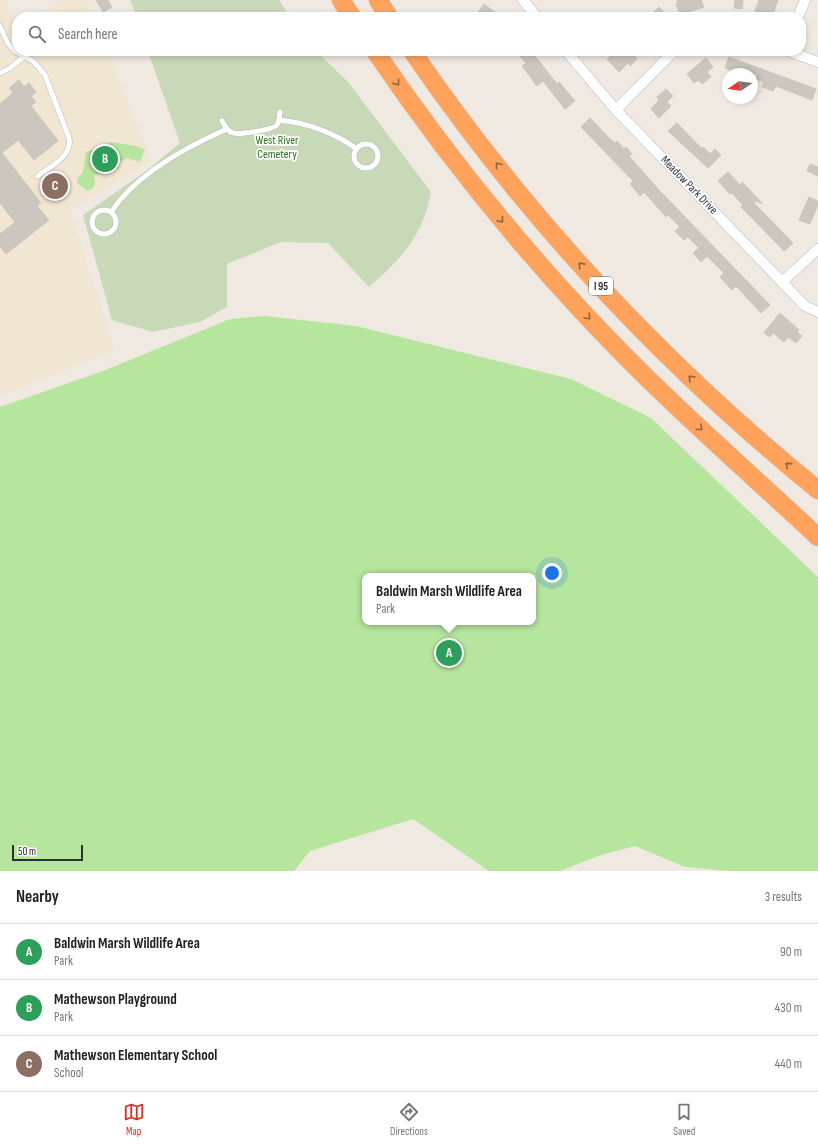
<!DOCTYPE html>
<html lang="en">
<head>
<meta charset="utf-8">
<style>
  :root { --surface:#fff; --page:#f6f6f6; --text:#222; --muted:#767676; --line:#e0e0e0; --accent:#d93025 }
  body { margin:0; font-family:"Sofia Sans Condensed",sans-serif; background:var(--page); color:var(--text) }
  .compass { position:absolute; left:722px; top:68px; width:36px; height:36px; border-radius:50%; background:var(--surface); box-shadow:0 2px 6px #0003; rotate:257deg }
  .scale { position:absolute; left:12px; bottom:10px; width:71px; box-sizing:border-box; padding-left:4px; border:2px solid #2e2e2e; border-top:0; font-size:11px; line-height:14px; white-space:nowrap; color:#2e2e2e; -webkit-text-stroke:3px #fff; paint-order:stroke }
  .you { position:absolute; left:552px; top:573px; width:14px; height:14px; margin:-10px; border:3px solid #fff; border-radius:50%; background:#1a73e8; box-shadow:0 0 0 6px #1a73e833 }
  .badge { display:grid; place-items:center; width:26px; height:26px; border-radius:50%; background:var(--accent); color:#fff; font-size:13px; font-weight:700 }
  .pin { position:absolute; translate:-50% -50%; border:2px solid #fff; box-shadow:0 1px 4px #0006 }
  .popup { position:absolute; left:362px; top:573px; width:174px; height:52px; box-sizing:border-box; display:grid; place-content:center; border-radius:8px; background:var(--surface); filter:drop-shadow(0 1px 3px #0005); font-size:13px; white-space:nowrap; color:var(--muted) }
  .popup b { font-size:15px; color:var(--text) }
  .popup::after { content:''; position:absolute; left:50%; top:100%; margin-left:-8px; border:8px solid transparent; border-top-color:var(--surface) }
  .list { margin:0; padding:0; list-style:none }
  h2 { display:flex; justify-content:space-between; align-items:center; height:52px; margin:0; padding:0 16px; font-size:17px }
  h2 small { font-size:13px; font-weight:400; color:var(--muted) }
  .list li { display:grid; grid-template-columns:26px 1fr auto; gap:12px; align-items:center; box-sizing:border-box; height:56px; padding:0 16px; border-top:1px solid var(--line) }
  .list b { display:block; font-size:15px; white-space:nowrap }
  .list p { margin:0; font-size:13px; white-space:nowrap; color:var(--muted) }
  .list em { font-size:13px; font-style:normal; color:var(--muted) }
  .icon { flex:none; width:22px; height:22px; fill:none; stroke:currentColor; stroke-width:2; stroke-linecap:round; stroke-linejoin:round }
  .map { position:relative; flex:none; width:818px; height:871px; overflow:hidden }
  .search { position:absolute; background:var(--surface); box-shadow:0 2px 6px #0003; left:12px; right:12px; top:12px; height:44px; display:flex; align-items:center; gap:10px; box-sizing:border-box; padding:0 14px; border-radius:16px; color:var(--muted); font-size:15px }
  .sheet { height:220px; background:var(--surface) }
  nav { display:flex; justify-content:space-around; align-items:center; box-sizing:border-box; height:56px; border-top:1px solid var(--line); background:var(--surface); font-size:11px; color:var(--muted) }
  nav a { display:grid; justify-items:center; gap:2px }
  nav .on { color:var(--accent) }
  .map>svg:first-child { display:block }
  .education { fill:#f0e6d1 }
  .green { fill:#b6e59e; fill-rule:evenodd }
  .cemetery { fill:#c8d9b8 }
  .building { fill:#cbc7bf; stroke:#cbc5ba }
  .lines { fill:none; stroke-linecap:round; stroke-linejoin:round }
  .lane-casing { stroke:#b4b7c1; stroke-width:6 }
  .street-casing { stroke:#b4b7c1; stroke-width:11 }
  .highway-casing { stroke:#c9c9c9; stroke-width:19 }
  .lane { stroke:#fff; stroke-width:5 }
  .street { stroke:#fff; stroke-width:10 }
  .highway { stroke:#ffa35c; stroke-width:18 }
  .oneway { stroke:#8c6343 }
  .labels { text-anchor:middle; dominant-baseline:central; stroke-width:3.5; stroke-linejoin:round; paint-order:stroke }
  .shield { fill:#fff; stroke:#6d6d6d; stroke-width:1 }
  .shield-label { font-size:11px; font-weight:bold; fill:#2e2e2e }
  .park-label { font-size:12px; fill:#2c6e1b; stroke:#fff }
  .street-label { font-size:12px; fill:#2e2e2e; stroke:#fff }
</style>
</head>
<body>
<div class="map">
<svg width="818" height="871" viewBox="0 0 818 871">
  <rect width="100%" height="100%" fill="#efe9e1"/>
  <!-- education -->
  <g class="education">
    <path d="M0,0H6L17,29V51H108L151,161L70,211L114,350L0,396Z"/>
    <path d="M63,0H87L94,17H36Z"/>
  </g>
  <!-- green -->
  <g class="green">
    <path d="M110,142L136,146L145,149L140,162L127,158L119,163V168L109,173L94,175L95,184L92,189L87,191L77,183L78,178L83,172L86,152Z"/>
    <path d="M265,316L356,326L571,379L651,418L818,577V871H730L685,867L635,846L601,855L560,871H489L413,819L310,851L294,871H0V407L103,371L230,319ZM365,576H533V622H365Z"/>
  </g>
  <!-- cemetery -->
  <g class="cemetery">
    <path d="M130,0H279L290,17H137Z"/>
    <path d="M148,51H316L348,82L431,192C423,236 402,258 369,287L328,243L281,242L227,264V307L200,322L153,332L112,320L83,215L145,172L180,143Z"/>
  </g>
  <!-- building -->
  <g class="building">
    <path d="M96,0H108L112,7L103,12Z"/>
    <path d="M677,0H701L704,7L680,15L676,4L678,3Z"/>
    <path d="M735,0H743L742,9L734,8Z"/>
    <path d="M759,0H778L772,17H763L754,14Z"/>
    <path d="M484,4L501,17H481L477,14Z"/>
    <path d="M659,7L668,17H648Z"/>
    <path d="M516,51H531L557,84L559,82L575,101L565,109L543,81L537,86L522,66L526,63Z"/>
    <path d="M615,51H641L635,57L637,59L630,66L628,63L619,72L607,59Z"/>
    <path d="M729,57L816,89L812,100L776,86L773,91L762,87L764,82L756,79L758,74H742L725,68Z"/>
    <path d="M706,58L713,67L707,72L711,77L702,84L699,80L694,83L687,74Z"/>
    <path d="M19,80L24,87L29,83L36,92L31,96L36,102L31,106L58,141L34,160L18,140L2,153L41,203L37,206L49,220L6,254L0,246V234L15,222L0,203V104L13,93L9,88Z"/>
    <path d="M666,89L673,96L667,102L671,106L659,118L651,109L659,100L657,97Z"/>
    <path d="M590,118L610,139L615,143L617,141L624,149L626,147L632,154L629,156L658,189L770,305L761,313L736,286L732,290L720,277L724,273L707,256L701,262L693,253L699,248L688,237L684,240L675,231L680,227L668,215L666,217L644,192L640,196L630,184L633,181L581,127Z"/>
    <path d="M677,123L702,149L703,147L710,154L715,149L721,155L708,168L668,131Z"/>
    <path d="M810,164L818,167V176L807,171Z"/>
    <path d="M728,172L740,185L742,182L763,204L756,201L754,203L793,243L784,251L741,207L743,205L732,193L730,194L718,181Z"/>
    <path d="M809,197L818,201V205L810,224L799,220Z"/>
    <path d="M780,313L799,330L797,332L802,336L796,343L788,337L784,342L773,333L770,337L764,333Z"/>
  </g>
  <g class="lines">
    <!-- lane casing -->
    <g class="lane-casing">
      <g id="lane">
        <path d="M0,26L7,42L14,51L33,61L45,75L69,138C73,156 51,166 38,176"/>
        <path d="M0,73L10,68L25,56"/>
        <path d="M279,120C309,123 333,132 357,149"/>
        <path d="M222,121C225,126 227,131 233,133C239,135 270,130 276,126C280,122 279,117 280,112"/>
        <circle cx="366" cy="156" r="12"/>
        <circle cx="104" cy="222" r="12"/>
        <path d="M111,212C136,174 186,147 227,129"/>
      </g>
    </g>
    <!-- street casing -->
    <g class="street-casing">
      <g id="street">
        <path d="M523,0L537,17"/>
        <path d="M798,17L805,0"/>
        <path d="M566,51L616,110L782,282L805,306L818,312"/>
        <path d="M788,51L818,62"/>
        <path d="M616,110L674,51"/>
        <path d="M782,282L818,249"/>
      </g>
    </g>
    <!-- highway casing -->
    <g class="highway-casing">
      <g id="highway">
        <path d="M341,0L352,17"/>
        <path d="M378,0L389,17"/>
        <path d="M375,51C449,160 532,262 625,356C687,419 754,477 818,537"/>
        <path d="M412,51C525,216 663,364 818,490"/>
      </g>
    </g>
    <!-- lane -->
    <use href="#lane" class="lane"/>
    <!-- street -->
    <use href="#street" class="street"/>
    <!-- highway -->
    <use href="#highway" class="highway"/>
  </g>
  <!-- one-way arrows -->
  <defs><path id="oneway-chevron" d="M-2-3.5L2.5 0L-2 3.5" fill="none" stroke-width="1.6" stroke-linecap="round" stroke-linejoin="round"/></defs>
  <g class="oneway">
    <use href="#oneway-chevron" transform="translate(397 83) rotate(55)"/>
    <use href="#oneway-chevron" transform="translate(498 165) rotate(-128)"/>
    <use href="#oneway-chevron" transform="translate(501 220) rotate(50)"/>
    <use href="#oneway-chevron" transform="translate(581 265) rotate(-132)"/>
    <use href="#oneway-chevron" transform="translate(588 317) rotate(47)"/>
    <use href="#oneway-chevron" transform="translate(691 378) rotate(-136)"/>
    <use href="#oneway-chevron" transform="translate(700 428) rotate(42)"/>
    <use href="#oneway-chevron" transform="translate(788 465) rotate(-139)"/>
  </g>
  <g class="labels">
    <!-- shield labels -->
    <rect class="shield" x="589" y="277" width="24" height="18" rx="3"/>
    <g class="shield-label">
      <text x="601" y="286">I 95</text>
    </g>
    <!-- park labels -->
    <g class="park-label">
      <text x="277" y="140">West River<tspan x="277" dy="14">Cemetery</tspan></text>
    </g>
    <!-- street labels -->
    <g class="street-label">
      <text transform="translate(689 185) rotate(46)">Meadow Park Drive</text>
    </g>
  </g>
</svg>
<svg class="compass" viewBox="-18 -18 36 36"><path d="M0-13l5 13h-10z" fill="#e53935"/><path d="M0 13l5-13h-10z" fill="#767676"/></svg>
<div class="scale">50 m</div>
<div class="you"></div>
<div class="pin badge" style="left:449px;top:653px;background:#2e9e5b">A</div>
<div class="popup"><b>Baldwin Marsh Wildlife Area</b>Park</div>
<div class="pin badge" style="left:105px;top:159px;background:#2e9e5b">B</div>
<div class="pin badge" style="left:55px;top:186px;background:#8d6e63">C</div>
<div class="search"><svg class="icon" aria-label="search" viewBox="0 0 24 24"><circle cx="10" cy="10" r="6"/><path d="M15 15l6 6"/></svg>Search here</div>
</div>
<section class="sheet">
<h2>Nearby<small>3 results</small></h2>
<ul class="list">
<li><span class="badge" style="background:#2e9e5b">A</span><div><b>Baldwin Marsh Wildlife Area</b><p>Park</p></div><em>90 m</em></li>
<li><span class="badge" style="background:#2e9e5b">B</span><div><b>Mathewson Playground</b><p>Park</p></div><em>430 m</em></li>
<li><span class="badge" style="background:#8d6e63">C</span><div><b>Mathewson Elementary School</b><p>School</p></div><em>440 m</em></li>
</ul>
</section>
<nav>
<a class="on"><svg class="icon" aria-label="map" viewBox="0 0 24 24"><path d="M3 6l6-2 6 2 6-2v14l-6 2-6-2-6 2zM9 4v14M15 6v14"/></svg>Map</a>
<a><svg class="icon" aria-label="directions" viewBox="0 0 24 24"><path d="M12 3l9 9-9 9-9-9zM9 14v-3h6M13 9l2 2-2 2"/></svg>Directions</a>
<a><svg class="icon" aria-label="saved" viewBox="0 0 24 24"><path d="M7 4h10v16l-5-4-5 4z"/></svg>Saved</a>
</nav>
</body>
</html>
